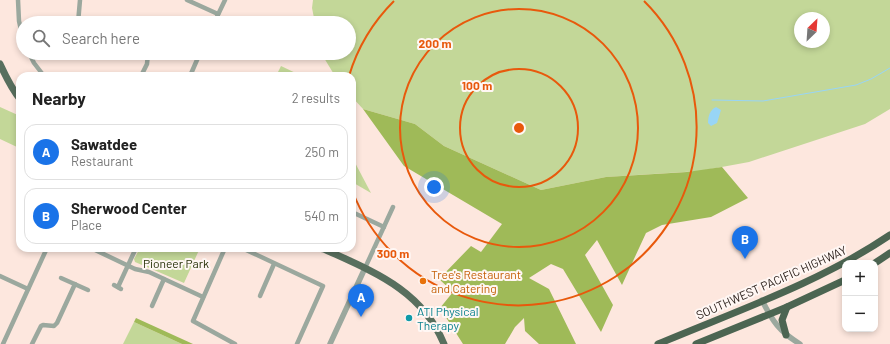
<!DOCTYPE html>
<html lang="en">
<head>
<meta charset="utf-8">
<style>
  :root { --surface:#fff; --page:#f2f2f2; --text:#222; --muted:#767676; --line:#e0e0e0; --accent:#1a73e8 }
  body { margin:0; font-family:Barlow,sans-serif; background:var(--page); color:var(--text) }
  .controls { position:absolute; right:12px; bottom:12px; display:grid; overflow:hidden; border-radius:8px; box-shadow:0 2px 6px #0003 }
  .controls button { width:36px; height:36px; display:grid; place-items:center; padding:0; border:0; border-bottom:1px solid var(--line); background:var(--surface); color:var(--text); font:20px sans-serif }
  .compass { position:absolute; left:794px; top:12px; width:36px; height:36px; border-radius:50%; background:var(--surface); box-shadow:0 2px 6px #0003; rotate:25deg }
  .you { position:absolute; left:434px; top:187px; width:14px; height:14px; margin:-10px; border:3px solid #fff; border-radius:50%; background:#1a73e8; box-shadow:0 0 0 6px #1a73e833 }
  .badge { display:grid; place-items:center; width:26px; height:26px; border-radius:50%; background:var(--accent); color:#fff; font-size:13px; font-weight:700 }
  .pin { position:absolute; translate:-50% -33px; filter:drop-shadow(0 1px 2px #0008) }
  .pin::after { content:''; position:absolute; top:21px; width:14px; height:12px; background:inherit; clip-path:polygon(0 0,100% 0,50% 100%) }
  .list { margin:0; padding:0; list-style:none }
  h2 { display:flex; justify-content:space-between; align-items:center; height:52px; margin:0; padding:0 16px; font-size:17px }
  h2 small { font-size:13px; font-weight:400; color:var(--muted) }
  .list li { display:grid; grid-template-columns:26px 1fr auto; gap:12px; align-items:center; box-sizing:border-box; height:56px; margin:0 8px 8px; padding:0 8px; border:1px solid var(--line); border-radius:12px }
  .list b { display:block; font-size:15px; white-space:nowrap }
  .list p { margin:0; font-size:13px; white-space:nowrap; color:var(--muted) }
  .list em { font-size:13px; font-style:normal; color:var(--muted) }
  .icon { flex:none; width:22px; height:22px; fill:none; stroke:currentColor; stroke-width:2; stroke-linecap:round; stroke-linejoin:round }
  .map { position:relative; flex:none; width:890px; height:344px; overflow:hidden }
  .search { position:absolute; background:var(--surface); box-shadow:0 2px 6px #0003; left:16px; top:16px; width:340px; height:44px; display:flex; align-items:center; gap:10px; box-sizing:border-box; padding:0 14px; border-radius:22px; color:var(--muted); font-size:15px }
  .panel { position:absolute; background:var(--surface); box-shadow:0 2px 6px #0003; left:16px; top:72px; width:340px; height:180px; border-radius:12px }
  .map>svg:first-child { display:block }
  .green { fill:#c3d798; fill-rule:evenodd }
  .forest { fill:#9fba58 }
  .water { fill:#98d5f6 }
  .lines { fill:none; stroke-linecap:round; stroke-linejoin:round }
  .stream { stroke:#98d5f6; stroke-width:1 }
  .minor { stroke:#9ba89e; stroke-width:4.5 }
  .tertiary { stroke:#9ba89e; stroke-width:5.5 }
  .primary { stroke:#586f5e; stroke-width:7 }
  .trunk { stroke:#4c6552; stroke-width:7 }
  .ring { fill:none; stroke:#e8590c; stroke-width:2 }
  .food-dot { fill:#e8710a; stroke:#fff7f4; stroke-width:1.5 }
  .culture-dot { fill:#0f9aa8; stroke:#fff7f4; stroke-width:1.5 }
  .labels { text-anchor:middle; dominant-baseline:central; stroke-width:4; stroke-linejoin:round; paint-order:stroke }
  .park-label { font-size:12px; fill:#242f05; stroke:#fff7f4 }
  .food-label { font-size:12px; fill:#c56008; stroke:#fff7f4; text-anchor:start }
  .street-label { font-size:12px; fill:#271b16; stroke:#fff7f4 }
  .culture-label { font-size:12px; fill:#0d838f; stroke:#fff7f4; text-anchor:start }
  .centre { fill:#e8590c; stroke:#fff7f4; stroke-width:2 }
  .ring-label { font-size:12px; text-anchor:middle; font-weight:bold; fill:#e8590c; stroke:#fff7f4; stroke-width:4; stroke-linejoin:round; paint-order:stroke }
</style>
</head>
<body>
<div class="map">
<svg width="890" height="344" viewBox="0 0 890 344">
  <rect width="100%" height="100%" fill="#fde7de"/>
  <!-- green -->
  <g class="green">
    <path d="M313,0H890V109L865,124L749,162L700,171L606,177L541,190L444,146L415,124L363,109L352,97V76H335L321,53H349V23H315L312,8ZM800,18H824V42H800Z"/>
    <path d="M281,66L302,76H276Z"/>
    <path d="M0,107L20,116V146L17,147L0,139Z"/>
    <path d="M352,157L371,193L352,182Z"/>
    <path d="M140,248H200L184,283L154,270L135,262L134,259Z"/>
    <path d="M134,322L182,344H123Z"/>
  </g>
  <!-- forest -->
  <g class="forest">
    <path d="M363,109L415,124L444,146L541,190L606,177L687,172L722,167L748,198L711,217L662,225L646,233L622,285L597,240L585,255L613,305L601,332L563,269L551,264L529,278L549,289L576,344H539L525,331L524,318L515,327L505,344H463L440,308L453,292L439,279L471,246L481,252L502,224L404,166Z"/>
    <path d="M136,318L193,344H182L134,322Z"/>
  </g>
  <!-- water -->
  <path class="water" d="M716,107L721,110L717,123L711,126L708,123C708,116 710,110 716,107Z"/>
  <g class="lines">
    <!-- stream -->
    <path class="stream" d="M712,100L763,101L856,85L871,79L890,68"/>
    <!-- minor -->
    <g class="minor">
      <path d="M18,0L19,21L23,39"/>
      <path d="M187,0L218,14"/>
      <path d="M78,23L80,0"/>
      <path d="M214,23L225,0"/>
      <path d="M29,53L34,63L44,76"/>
      <path d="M96,54V53"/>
      <path d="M141,76L147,64L148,53"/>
      <path d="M190,76L200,53"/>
      <path d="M352,212L384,227"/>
      <path d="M91,248L135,269L149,272L203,297"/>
      <path d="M225,248L193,321L235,344"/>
      <path d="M242,248L323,286L297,344"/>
      <path d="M365,268L393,207"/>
      <path d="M0,276L28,289"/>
      <path d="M61,278L88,290"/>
      <path d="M114,285L121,289"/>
      <path d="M118,287L136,248"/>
      <path d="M260,296L274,264"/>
      <path d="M152,306L164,279"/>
      <path d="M3,344L47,248"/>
      <path d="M32,344L41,326L43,325L54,326L57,323L75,284"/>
    </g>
    <!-- tertiary -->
    <g class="tertiary">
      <path d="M762,300C772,321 780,332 800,344"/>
      <path d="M330,344L365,268"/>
    </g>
    <!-- primary -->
    <g class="primary">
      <path d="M0,64C6,77 11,88 20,99"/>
      <path d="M319,248L324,249C374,272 422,290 444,344"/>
    </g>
    <!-- trunk -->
    <g class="trunk">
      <path d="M875,263L890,253"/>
      <path d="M786,335L782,320L787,307"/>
      <path d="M658,344C736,311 819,283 890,235"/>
      <path d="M696,344L787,307L845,280"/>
    </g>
  </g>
  <!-- distance rings -->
  <g class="ring">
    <circle cx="519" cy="128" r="59"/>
    <circle cx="519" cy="128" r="119"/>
    <path d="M349 76A178 178 0 0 1 394 1M644 1A178 178 0 1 1 352 190"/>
  </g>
  <!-- markers -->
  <circle class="food-dot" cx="423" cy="281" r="4"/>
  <circle class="culture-dot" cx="409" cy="318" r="4"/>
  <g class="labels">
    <!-- park labels -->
    <g class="park-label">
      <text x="176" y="263">Pioneer Park</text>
    </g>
    <!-- food labels -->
    <g class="food-label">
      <text x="431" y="274">Tree's Restaurant<tspan x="431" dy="14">and Catering</tspan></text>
    </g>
    <!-- street labels -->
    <g class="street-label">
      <text transform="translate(771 282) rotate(-24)">SOUTHWEST PACIFIC HIGHWAY</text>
    </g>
    <!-- culture labels -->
    <g class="culture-label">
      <text x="417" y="311">ATI Physical<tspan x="417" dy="14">Therapy</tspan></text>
    </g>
  </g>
  <circle cx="519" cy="128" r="6" class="centre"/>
  <g class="ring-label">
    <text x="435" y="48">200 m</text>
    <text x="477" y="90">100 m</text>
    <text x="393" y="258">300 m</text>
  </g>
</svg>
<div class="controls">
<button>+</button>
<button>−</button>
</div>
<svg class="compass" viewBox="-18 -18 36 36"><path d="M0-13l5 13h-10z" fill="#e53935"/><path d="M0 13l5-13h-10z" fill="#767676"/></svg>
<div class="you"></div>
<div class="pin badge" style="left:361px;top:317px">A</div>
<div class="pin badge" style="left:745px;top:259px">B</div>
<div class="search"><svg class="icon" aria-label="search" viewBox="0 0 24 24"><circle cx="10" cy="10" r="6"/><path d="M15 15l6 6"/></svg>Search here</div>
<section class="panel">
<h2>Nearby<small>2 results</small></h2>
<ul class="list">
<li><span class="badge">A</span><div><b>Sawatdee</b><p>Restaurant</p></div><em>250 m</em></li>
<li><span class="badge">B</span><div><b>Sherwood Center</b><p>Place</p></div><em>540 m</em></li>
</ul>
</section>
</div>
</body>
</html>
